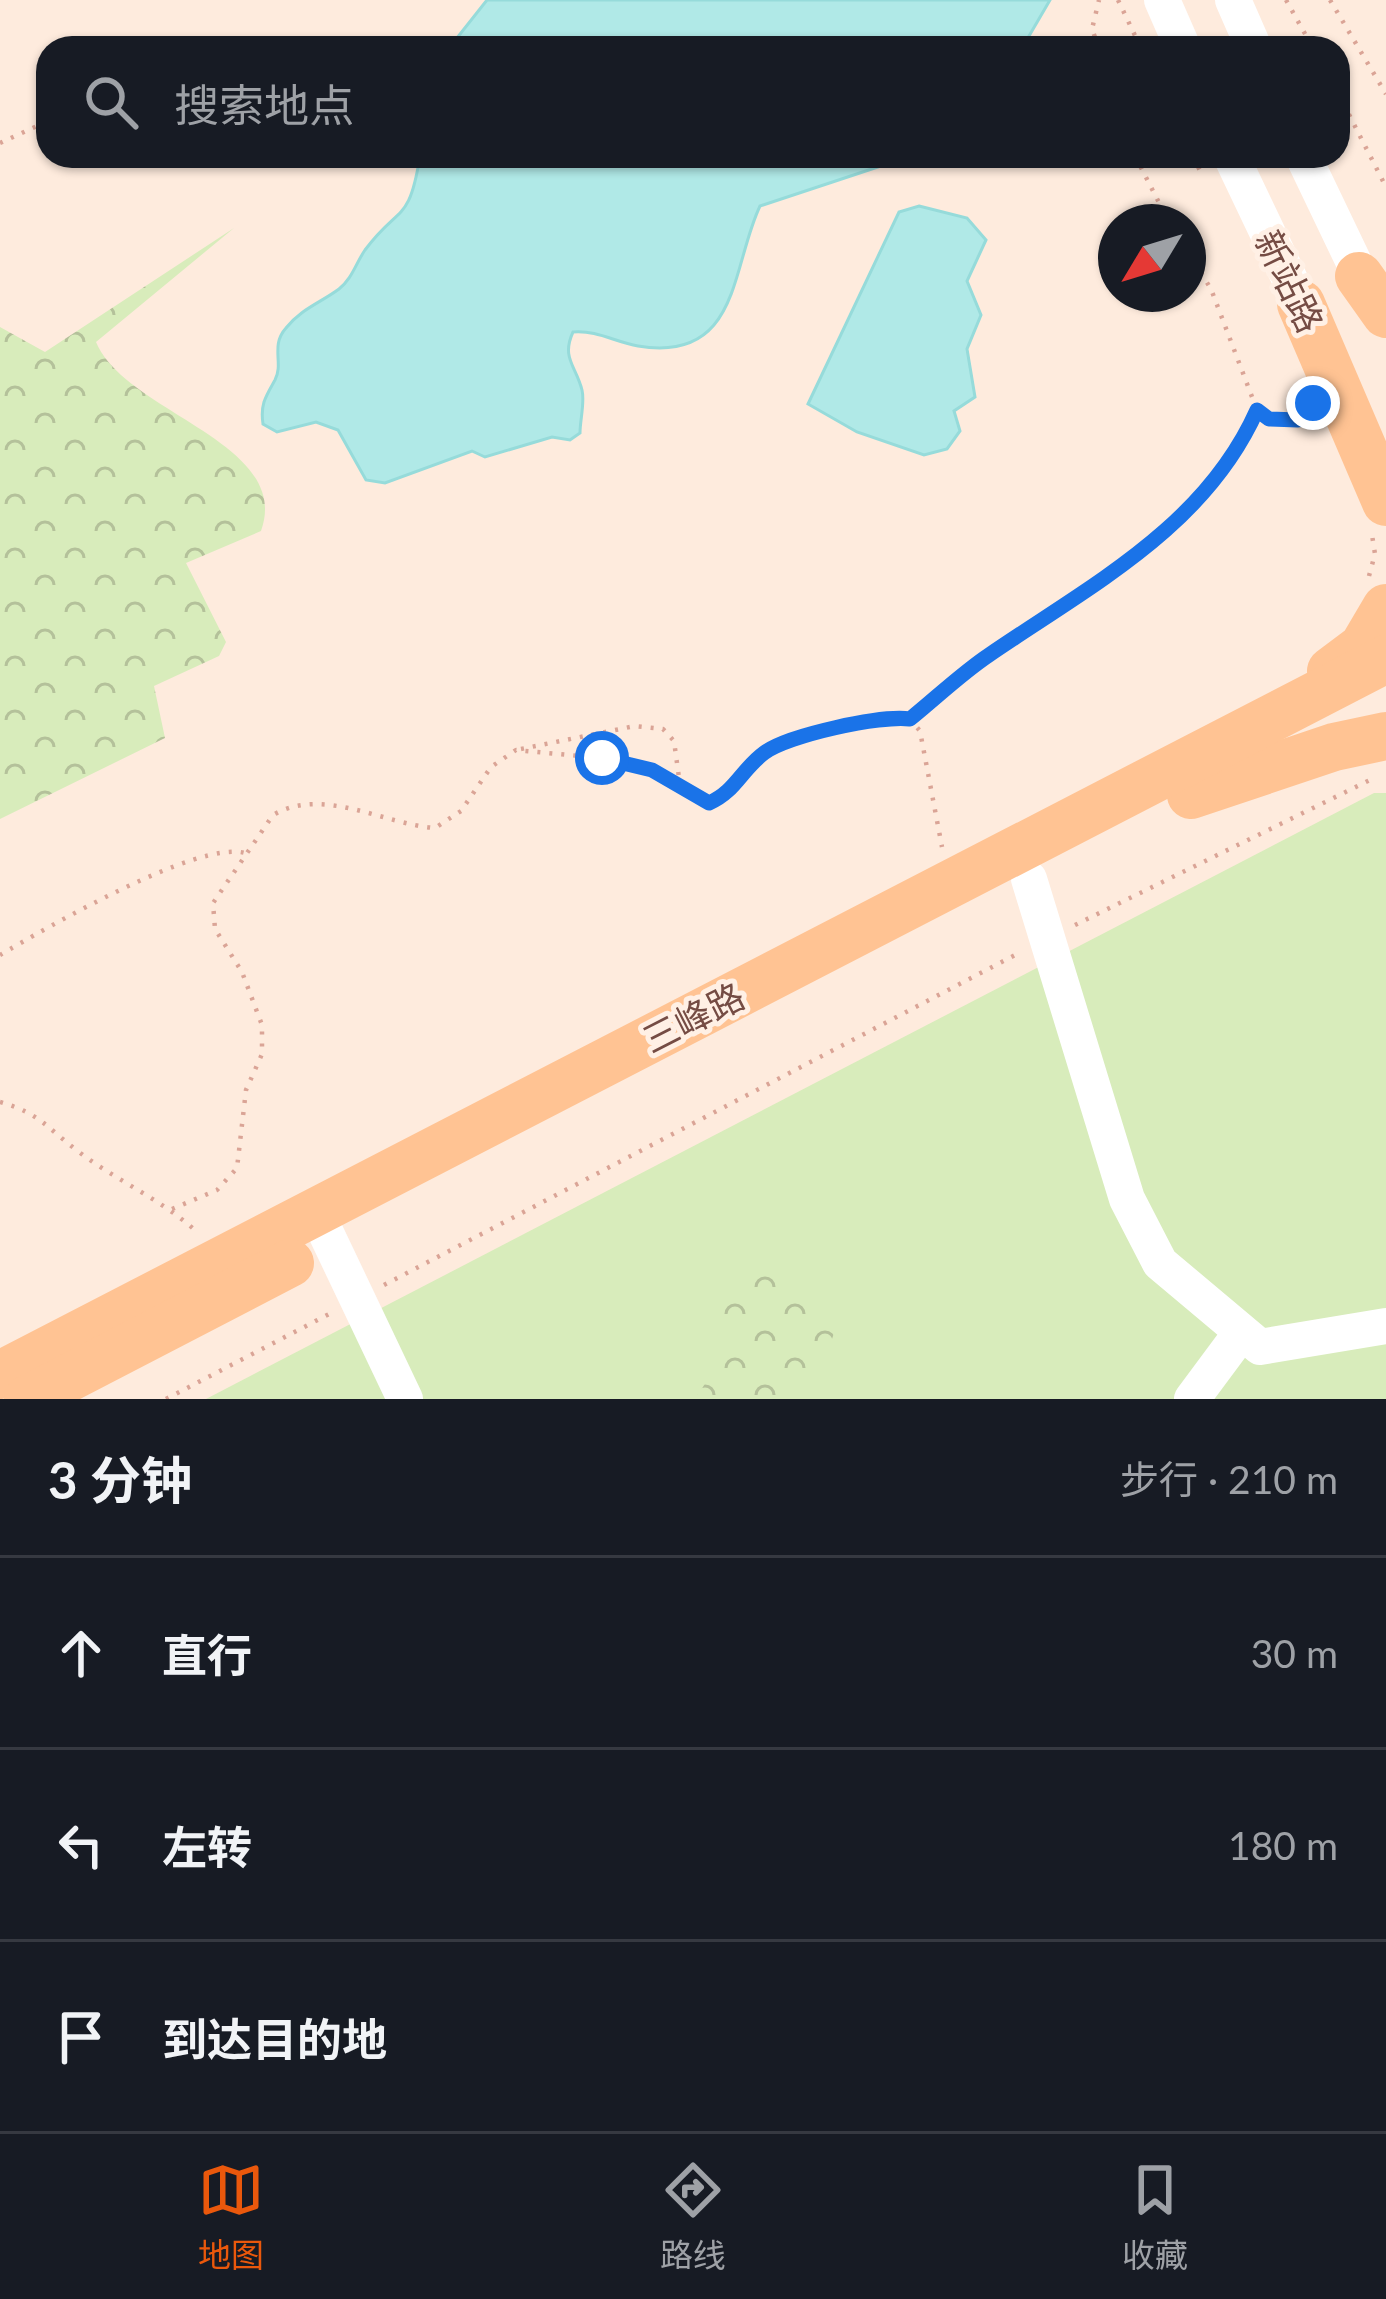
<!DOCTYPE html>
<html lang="zh">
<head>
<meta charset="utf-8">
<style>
  :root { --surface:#171b24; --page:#20242c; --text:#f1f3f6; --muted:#9ea1a6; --line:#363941; --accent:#ea580c }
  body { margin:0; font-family:Lato,"Noto Sans SC",sans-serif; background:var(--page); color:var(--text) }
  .compass { position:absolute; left:1098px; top:204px; width:108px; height:108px; border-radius:50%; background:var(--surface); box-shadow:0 3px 9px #0004; rotate:232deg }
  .stop { position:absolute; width:36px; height:36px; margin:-27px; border:9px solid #1a73e8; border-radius:50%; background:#fff }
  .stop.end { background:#1a73e8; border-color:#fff; box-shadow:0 3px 12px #0008 }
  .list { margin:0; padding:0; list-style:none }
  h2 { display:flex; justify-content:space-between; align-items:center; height:156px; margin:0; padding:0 48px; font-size:51px }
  h2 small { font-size:39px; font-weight:400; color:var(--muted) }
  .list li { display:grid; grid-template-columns:78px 1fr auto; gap:36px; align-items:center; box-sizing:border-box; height:192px; padding:0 48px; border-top:3px solid var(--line) }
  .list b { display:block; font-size:45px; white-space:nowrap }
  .list em { font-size:39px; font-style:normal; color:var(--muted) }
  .icon { flex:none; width:66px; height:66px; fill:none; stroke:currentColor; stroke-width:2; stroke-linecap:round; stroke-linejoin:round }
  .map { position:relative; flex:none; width:1386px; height:1399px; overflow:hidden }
  .search { position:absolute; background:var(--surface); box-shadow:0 3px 9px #0004; left:36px; right:36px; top:36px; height:132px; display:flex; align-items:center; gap:30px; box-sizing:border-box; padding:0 42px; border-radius:36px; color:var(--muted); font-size:45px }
  .sheet { height:732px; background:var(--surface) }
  nav { display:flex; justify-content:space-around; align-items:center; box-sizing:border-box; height:168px; border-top:3px solid var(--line); background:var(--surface); font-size:33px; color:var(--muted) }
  nav a { display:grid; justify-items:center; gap:6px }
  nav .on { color:var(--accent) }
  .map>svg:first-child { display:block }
  .green { fill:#d8ecbb }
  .forest { fill:url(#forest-crowns) }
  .water { fill:#b0e9e7; stroke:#96dbda; stroke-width:3 }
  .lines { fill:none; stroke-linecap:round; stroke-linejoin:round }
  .path { stroke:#daa496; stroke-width:4.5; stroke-dasharray:3 9; stroke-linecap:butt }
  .minor { stroke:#fff; stroke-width:36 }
  .major { stroke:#ffc393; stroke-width:48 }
  .route { stroke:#1a73e8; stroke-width:15 }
  .labels { text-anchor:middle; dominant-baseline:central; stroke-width:10; stroke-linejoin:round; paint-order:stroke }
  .street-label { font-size:36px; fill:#754c44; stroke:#fff0e5 }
</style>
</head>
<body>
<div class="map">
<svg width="1386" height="1399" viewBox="0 0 1386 1399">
  <defs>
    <pattern id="forest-crowns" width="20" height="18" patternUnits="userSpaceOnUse" patternTransform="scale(3)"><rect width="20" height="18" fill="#d8ecbb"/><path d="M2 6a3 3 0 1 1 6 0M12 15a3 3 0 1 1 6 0" fill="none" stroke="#b4c19a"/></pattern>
  </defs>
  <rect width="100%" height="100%" fill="#feebdd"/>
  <!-- green -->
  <path class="green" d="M1374,793H1386V1399H206Z"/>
  <!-- forest -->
  <g class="forest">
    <path d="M234,228L96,342C125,413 293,442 261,531L186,563L226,642L219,656L154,686L165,738L0,819V327L45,352Z"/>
    <path d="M772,1250L794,1271L812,1325L835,1330L817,1384L803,1399H695C732,1347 715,1336 721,1280Z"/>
  </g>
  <!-- water -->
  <g class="water">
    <path d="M487,0H1050L1022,48H449Z"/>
    <path d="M420,156H911L760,206C731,267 740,363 638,346C615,342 597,330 573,332C561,358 576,366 582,390C585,402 580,420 580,433L570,440L552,437L485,457L472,451L385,483L366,480L338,430L316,422L277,432L263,424C260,404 266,396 275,380C284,363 270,346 286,328C301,309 320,303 339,289C352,279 356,263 365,250C399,204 409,225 420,156Z"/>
    <path d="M919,206L967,218L986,240L967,281L981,315L967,349L975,397L954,411L960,431L947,449L924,455L857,432L808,404L899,212Z"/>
  </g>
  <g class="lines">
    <!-- path -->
    <g class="path">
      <path d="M1118,0L1141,48"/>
      <path d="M1286,0L1313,48"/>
      <path d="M1330,0L1386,94"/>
      <path d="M201,48L217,39"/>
      <path d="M1099,48L1092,29L1099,0"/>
      <path d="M1338,93L1386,187"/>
      <path d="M0,143L48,121"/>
      <path d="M1135,156L1169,222"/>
      <path d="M1193,156L1201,173"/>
      <path d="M1188,252L1211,289L1257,410L1269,419L1297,420L1305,412"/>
      <path d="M1369,576L1375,554L1372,535"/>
      <path d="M910,719C936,698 962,673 989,655C1091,585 1205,527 1257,410"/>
      <path d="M521,749L635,726L663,729L674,741L680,785"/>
      <path d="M1075,925L1372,779"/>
      <path d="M0,955C46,928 198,840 245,853"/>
      <path d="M0,1102C41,1114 47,1128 79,1152C117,1181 161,1199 197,1232"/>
      <path d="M172,1209L217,1190L237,1168L246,1090L262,1054V1025L242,972L215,929L213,903L273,815C323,786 383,824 435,828L461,811L491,767L516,750L601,758L652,770L709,803C735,792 742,769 764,753C787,735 881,715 910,719L920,731L942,847"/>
      <path d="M384,1285L1017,954"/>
      <path d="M166,1399L331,1313"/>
    </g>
    <!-- minor -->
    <g class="minor">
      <path d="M1162,0L1183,48"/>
      <path d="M1233,0L1254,48"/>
      <path d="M1231,156L1312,326"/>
      <path d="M1303,156L1371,298"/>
      <path d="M1029,879L1127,1199L1160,1263L1260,1347L1386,1326"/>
      <path d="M316,1212L405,1399"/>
      <path d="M1192,1399L1241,1333"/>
    </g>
    <!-- major -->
    <g class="major">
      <path d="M1359,276L1386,314"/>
      <path d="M1301,304L1386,502"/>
      <path d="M1331,671L1363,647L1386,608"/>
      <path d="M1191,795L1334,747L1386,736"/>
      <path d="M0,1375L1386,659"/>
      <path d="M28,1399L290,1263"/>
    </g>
  </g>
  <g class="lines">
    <!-- route -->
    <path class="route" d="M602,758L652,770L709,803C735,792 742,769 764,753C788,735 881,715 910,719C936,698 962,673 989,655C1091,585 1205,527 1257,410L1269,419L1298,420L1313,403"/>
  </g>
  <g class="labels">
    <!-- street labels -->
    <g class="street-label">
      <text transform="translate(1290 281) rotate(64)">新站路</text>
      <text transform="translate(693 1017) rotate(-27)">三峰路</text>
    </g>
  </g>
</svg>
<svg class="compass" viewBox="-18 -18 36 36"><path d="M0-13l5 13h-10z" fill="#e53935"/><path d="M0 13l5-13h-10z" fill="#9ea1a6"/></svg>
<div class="stop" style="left:602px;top:758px"></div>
<div class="stop end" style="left:1313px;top:403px"></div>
<div class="search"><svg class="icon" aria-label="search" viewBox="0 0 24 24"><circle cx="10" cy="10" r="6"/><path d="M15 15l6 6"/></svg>搜索地点</div>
</div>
<section class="sheet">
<h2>3 分钟<small>步行 · 210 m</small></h2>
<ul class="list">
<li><svg class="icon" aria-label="ahead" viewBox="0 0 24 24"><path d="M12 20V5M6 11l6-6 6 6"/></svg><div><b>直行</b></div><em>30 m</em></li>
<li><svg class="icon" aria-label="left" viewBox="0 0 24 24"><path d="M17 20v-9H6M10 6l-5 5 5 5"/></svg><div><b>左转</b></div><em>180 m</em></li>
<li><svg class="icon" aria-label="arrive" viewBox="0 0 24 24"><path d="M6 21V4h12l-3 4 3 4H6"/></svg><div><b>到达目的地</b></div></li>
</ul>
</section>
<nav>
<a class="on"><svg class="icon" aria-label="map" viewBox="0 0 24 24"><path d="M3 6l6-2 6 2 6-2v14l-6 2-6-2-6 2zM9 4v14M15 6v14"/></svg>地图</a>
<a><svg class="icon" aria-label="directions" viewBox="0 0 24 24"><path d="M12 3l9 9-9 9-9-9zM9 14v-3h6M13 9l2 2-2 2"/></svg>路线</a>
<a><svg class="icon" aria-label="saved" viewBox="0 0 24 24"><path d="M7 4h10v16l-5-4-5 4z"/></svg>收藏</a>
</nav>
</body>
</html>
